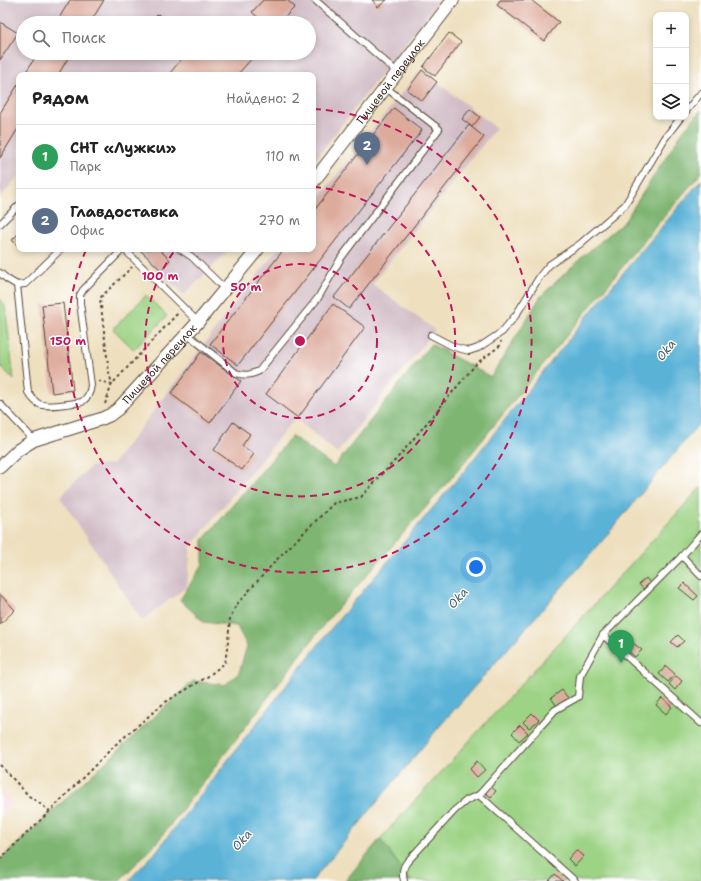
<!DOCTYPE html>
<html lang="ru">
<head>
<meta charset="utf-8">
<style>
  :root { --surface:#fff; --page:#f2f2f2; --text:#222; --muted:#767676; --line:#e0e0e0; --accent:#c8321e }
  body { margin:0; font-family:"Shantell Sans",sans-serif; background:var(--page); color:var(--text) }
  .controls { position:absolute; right:12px; top:12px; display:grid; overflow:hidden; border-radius:8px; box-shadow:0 2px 6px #0003 }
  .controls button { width:36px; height:36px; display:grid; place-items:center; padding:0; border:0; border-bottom:1px solid var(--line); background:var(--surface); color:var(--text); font:20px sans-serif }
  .you { position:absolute; left:476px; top:567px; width:14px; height:14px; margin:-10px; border:3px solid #fff; border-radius:50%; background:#1a73e8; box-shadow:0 0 0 6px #1a73e833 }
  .badge { display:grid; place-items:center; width:26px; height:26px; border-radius:50%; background:var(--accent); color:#fff; font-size:13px; font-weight:700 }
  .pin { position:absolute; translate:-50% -33px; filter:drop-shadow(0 1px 2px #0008) }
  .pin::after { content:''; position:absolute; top:21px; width:14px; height:12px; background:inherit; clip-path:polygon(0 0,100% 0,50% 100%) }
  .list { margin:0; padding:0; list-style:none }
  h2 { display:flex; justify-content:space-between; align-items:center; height:52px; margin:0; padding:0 16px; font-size:17px }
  h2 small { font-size:13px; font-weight:400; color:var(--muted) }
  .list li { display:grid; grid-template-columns:26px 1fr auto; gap:12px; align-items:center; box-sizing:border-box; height:64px; padding:0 16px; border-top:1px solid var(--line) }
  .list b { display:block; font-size:15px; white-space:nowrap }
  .list p { margin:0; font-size:13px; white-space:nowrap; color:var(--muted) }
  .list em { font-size:13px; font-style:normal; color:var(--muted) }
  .icon { flex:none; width:22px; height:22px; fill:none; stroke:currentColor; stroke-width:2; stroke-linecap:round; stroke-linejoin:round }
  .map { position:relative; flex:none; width:701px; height:881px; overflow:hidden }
  .search { position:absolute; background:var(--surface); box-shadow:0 2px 6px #0003; left:16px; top:16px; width:300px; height:44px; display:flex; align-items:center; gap:10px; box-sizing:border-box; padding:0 14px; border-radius:22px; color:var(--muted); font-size:15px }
  .panel { position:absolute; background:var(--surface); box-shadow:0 2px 6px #0003; left:16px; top:72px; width:300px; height:180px; border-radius:8px }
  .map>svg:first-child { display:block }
  .built { fill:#f7cfd2 }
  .industrial { fill:#d2bdc6; fill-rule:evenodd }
  .green { fill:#9dd385; stroke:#6c7e52 }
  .forest { fill:#7eb572; stroke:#5c7048 }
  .water { fill:#5ab2d7; stroke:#4a6e7a }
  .building { fill:#ddab9c }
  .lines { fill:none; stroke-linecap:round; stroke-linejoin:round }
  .service-casing { stroke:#564536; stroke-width:8 }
  .minor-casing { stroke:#564536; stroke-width:14 }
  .path { stroke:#564536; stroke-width:2; stroke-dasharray:3 3; stroke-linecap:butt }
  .service { stroke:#fff; stroke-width:6 }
  .minor { stroke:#fff; stroke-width:12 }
  .ring { fill:none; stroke:#c2185b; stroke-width:2; stroke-dasharray:7 5 }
  .labels { text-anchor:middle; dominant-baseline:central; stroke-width:3; stroke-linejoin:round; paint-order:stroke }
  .street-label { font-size:11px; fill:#3b2a1e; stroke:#fff }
  .water-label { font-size:12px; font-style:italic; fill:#476068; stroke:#fff }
  .centre { fill:#c2185b; stroke:#fff; stroke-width:2 }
  .ring-label { font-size:12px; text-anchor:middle; font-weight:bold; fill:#c2185b; stroke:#fff; stroke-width:3; stroke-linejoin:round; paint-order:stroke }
</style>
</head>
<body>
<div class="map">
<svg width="701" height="881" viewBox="0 0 701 881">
  <rect width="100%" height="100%" fill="#fff"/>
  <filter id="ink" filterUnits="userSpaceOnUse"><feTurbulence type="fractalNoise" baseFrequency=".025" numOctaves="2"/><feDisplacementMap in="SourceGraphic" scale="8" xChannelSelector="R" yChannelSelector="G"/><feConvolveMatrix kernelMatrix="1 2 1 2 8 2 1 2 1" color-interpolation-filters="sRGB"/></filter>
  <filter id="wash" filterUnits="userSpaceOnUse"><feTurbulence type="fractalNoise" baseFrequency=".012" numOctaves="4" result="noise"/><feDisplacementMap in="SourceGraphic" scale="16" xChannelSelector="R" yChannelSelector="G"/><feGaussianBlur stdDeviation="0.9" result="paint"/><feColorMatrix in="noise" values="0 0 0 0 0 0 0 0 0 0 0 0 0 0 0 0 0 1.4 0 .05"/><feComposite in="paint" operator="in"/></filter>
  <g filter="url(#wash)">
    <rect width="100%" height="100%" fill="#eee0bf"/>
    <!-- built -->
    <path class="built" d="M0,790L13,803L0,815Z"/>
    <!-- industrial -->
    <g class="industrial">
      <path d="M0,0H439L313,162V75H19V175L0,198ZM23,23H309V53H23Z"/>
      <path d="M421,69L496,128L372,284L435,330L337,453L295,418L191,546L187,587L142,620L60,497L90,467L113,464L230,310L278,249H313V205Z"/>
      <path d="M135,249H230L184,295Z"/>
    </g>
    <!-- green -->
    <g class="green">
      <path d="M146,295L167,316L134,350L113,329Z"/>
      <path d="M0,299L5,305L14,380L0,365Z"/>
      <path d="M701,487V881H411L380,839Z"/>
    </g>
    <!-- forest -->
    <g class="forest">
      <path d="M701,110V173L650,233L519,394L460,468L325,623L158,841L119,881H0V860L193,681L225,685L239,673L247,646L237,626L204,622L180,600L203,564V540L292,436L334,467L431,344L491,377L541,296L581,258L624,222L683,131Z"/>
      <path d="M380,839L411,881H345Z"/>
    </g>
    <!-- water -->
    <path class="water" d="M701,180V421L598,546L439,727L312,881H128L155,853L329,631L464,471L593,309Z"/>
    <g id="blocks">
      <!-- building -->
      <g class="building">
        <path d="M70,0H104L90,23H56Z"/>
        <path d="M263,0H287L295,7L279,23H264L252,12Z"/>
        <path d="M372,0H387L378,7Z"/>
        <path d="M500,0H531L559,22L544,41L497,5Z"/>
        <path d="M158,14L168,23H150Z"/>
        <path d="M0,22L18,33L0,60Z"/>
        <path d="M449,33L461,42L435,76L423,67Z"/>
        <path d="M38,53H71L58,75H24Z"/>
        <path d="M187,53H250L254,56L237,75H168Z"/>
        <path d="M422,70L437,82L422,101L407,90Z"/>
        <path d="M19,83V127L0,158V113Z"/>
        <path d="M394,108L422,130L238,365L210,344L284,249H313V212Z"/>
        <path d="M470,109L480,117L472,127L462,119Z"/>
        <path d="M469,125L484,137L349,309L334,297Z"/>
        <path d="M19,233V247L12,240Z"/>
        <path d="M139,249H159L170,260L161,270Z"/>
        <path d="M63,303L73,390L52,393L42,305Z"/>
        <path d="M333,304L365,327L298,418L266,394Z"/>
        <path d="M201,352L241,381L210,423L171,394Z"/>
        <path d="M233,422L250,434L242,446L254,454L242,470L214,450Z"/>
        <path d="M646,578L650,583L643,589L639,584Z"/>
        <path d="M684,583L698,596L694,600L679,588Z"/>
        <path d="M0,594L15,610L0,624Z"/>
        <path d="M678,635L684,641L677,647L671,642Z"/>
        <path d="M633,643L642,650L635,657L627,649Z"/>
        <path d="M666,666L675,674L668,682L659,674Z"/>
        <path d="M676,676L682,681L675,690L669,684Z"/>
        <path d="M562,690L568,698L557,706L551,698Z"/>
        <path d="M662,698L672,707L666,714L656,705Z"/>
        <path d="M532,713L539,720L529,728L523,722Z"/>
        <path d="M520,725L528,733L519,741L512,733Z"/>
        <path d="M477,761L485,770L477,777L470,769Z"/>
        <path d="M490,786L496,791L491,797L484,792Z"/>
        <path d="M576,850L584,856L575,866L568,859Z"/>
        <path d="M555,874L563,881H549Z"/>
      </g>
    </g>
  </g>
  <g filter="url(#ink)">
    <use href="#blocks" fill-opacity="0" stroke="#564536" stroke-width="1"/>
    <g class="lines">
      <!-- service casing -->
      <g class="service-casing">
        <g id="service">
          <path d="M315,0L397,72"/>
          <path d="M686,111L701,93"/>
          <path d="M0,224L19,205"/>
          <path d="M124,249L198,322"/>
          <path d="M180,249L192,257L225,289"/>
          <path d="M0,273L7,279L17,285L25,284L61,249"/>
          <path d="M17,285L28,392C31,397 34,401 39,404C47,408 72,403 82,402C88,397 90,393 91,385L80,303V295L83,290L123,249"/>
          <path d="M187,334L236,373C246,376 250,375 259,371L318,298L341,258L439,129L385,87"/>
          <path d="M431,335L454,347L469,351L478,348L502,332L516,315L540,276L549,265L580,244L625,205L665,138L681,117"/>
          <path d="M0,404L34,440"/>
          <path d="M682,556L701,576"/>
          <path d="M603,635L701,723"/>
          <path d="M404,881C402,874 402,868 407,862L455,810L467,800L479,795"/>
          <path d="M575,881L479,795L555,710L578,697L580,676L603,635L682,556L701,534"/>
        </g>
      </g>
      <!-- minor casing -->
      <g class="minor-casing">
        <g id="minor">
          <path id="s1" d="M313,182L453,0"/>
          <path id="s2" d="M0,467L18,450L34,440L101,419L110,415L118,409L198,322L258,249"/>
        </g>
      </g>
      <!-- path -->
      <g class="path">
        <path d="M98,381L112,384L109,373L100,298L132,267"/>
        <path d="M105,404L112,384L178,313"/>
        <path d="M0,765L29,796L50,811"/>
        <path d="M0,859L50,811L115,745L164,703L207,677L225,663L228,642L230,618L237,604L281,555L334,503L361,497L400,455L476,364L501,345V341"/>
      </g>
      <!-- service -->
      <use href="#service" class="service"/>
      <!-- minor -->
      <use href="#minor" class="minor"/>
    </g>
  </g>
  <!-- distance rings -->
  <g class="ring">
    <circle cx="300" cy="341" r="77"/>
    <path d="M314 187A155 155 0 1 1 175 250"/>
    <path d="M314 109A232 232 0 1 1 86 250"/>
  </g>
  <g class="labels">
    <!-- street labels -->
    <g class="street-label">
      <text stroke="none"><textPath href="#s1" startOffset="127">Пищевой переулок</textPath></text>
      <text stroke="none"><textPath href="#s2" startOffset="195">Пищевой переулок</textPath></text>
    </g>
    <!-- water labels -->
    <g class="water-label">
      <text transform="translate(666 350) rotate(-51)">Oka</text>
      <text transform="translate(458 598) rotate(-48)">Oka</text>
      <text transform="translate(242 840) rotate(-48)">Oka</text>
    </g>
  </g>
  <circle cx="300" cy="341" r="6" class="centre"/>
  <g class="ring-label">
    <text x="160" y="280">100 m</text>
    <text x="246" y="291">50 m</text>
    <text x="68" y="345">150 m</text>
  </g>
</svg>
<div class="controls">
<button>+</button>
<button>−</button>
<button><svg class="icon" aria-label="layers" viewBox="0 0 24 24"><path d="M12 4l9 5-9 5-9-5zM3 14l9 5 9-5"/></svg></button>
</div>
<div class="you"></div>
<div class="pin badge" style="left:621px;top:663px;background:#2e9e5b">1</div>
<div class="pin badge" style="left:367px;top:165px;background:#5c6f8a">2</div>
<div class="search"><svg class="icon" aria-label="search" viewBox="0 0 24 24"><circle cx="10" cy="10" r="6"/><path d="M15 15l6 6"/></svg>Поиск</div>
<section class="panel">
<h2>Рядом<small>Найдено: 2</small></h2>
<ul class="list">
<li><span class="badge" style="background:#2e9e5b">1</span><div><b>СНТ «Лужки»</b><p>Парк</p></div><em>110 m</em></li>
<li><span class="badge" style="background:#5c6f8a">2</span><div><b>Главдоставка</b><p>Офис</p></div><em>270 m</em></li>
</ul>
</section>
</div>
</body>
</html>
